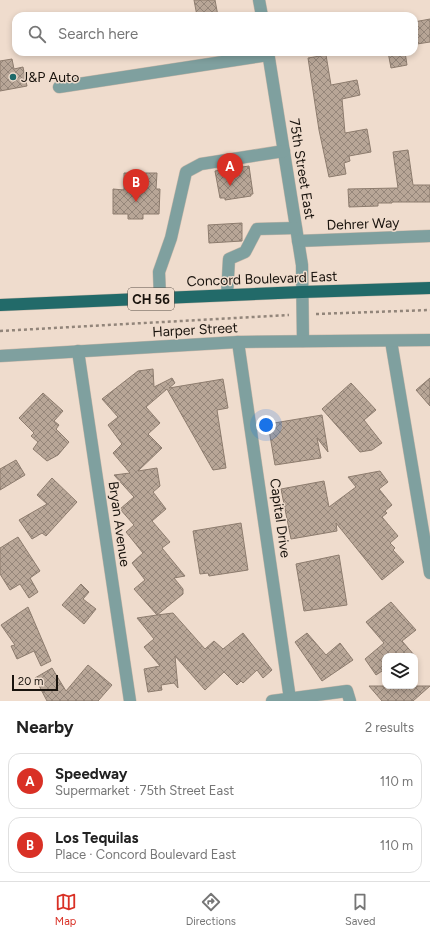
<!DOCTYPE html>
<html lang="en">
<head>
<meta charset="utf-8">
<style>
  :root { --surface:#fff; --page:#f2f2f2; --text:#222; --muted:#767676; --line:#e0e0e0; --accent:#d93025 }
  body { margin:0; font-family:Figtree,sans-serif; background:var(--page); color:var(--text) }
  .controls { position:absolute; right:12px; bottom:12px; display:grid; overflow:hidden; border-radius:8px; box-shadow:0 2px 6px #0003 }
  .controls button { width:36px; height:36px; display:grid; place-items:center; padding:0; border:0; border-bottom:1px solid var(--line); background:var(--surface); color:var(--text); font:20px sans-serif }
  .scale { position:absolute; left:12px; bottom:10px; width:46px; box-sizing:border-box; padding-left:4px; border:2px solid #19130d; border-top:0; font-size:11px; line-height:14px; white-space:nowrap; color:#19130d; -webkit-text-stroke:3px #efdccd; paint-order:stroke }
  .you { position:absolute; left:266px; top:425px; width:14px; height:14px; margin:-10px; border:3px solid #fff; border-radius:50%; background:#1a73e8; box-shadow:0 0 0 6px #1a73e833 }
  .badge { display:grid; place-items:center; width:26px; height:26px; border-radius:50%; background:var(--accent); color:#fff; font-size:13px; font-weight:700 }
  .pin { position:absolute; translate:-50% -33px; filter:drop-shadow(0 1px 2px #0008) }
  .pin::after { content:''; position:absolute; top:21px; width:14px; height:12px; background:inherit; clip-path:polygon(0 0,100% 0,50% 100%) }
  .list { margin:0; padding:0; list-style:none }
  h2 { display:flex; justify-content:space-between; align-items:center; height:52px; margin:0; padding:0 16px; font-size:17px }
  h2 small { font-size:13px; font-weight:400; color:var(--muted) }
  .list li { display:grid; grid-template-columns:26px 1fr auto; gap:12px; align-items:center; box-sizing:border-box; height:56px; margin:0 8px 8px; padding:0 8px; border:1px solid var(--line); border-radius:12px }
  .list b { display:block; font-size:15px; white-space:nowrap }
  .list p { margin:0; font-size:13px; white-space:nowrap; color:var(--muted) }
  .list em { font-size:13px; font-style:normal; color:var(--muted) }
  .icon { flex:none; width:22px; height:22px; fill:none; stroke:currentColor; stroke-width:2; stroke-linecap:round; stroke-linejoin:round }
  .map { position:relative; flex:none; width:430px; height:701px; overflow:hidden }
  .search { position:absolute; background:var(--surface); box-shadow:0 2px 6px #0003; left:12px; right:12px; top:12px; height:44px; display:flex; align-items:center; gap:10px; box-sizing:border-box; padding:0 14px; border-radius:12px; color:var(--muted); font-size:15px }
  .sheet { height:180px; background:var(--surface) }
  nav { display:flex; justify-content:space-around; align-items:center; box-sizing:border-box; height:56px; border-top:1px solid var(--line); background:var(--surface); font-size:11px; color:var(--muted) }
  nav a { display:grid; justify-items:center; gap:2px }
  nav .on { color:var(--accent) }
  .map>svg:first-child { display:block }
  .building { fill:url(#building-cross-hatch); stroke:#8d7c6e }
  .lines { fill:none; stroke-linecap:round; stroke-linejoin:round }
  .minor-casing { stroke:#c8b8aa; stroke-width:13 }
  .major-casing { stroke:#c8b8aa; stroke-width:13 }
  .path { stroke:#92857a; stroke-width:2.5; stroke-dasharray:3 3; stroke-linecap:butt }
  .minor { stroke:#7fa09f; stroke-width:12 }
  .major { stroke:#226a69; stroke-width:12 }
  .poi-dot { fill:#1c6969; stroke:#efdccd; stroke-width:1.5 }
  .labels { text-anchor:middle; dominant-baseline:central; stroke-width:3; stroke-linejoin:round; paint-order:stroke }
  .shield { fill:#efdccd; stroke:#594f47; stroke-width:1 }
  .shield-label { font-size:13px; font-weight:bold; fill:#19130d }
  .poi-label { font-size:14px; fill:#19130d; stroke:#efdccd; text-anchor:start }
  .street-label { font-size:14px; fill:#19130d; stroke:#efdccd }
</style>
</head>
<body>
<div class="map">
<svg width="430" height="701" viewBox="0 0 430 701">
  <defs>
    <pattern id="building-cross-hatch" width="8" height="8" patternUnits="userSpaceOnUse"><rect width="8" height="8" fill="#b8a697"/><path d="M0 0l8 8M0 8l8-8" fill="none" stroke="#95867a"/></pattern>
  </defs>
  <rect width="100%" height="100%" fill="#efdccd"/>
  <!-- building -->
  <g class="building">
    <path d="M194,0H215L218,16H197Z"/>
    <path d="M430,19V42L417,44L414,22Z"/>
    <path d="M388,52H405L407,65L391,68Z"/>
    <path d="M326,55L331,85L357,80L360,95L342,99L345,133L367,129L371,152L349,156L350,161L344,163L346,174L329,177L319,130L308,58Z"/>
    <path d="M12,59L14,69L23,67L27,86L0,91V61Z"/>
    <path d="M408,150L413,185H430V202H392V203H378V206L349,207L348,189L398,188L393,152Z"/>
    <path d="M249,166L253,194H251V196L225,200V198H220L215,171Z"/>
    <path d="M124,173H157L156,189H160L159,214H143V219H128V214H113V189L124,190Z"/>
    <path d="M242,223V241L209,243L208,225Z"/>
    <path d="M153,369L154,387L172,378L175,383L169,388L223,379L228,408L217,410L226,468L213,470L167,389L146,407L160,423L148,434L162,448L138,471L157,468L160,486L153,492L166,509L152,521L170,542L162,548L185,576L174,578L183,589V594L157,615L173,613L205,649L214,641L223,649L243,633L272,670L263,678L257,670L243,683L241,681L237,685L224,672L205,690L175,656L178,688L174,683L161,685L162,690L148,692L144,669L160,666L144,647L154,639L137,618L157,615L134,589L145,580L132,563L143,553L126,532L134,525L120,509L134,497L114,475L130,473L113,453L122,444L108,425L118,417L102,399L138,371Z"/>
    <path d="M430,378V406L416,390Z"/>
    <path d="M351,383L376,410L364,420L382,443L372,450L360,452L322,409Z"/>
    <path d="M43,393L63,411L54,421L59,425L56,429L69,442L58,455L47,461L33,449L38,442L31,436L34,433L19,418Z"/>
    <path d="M322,415L328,452L317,438L321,458L275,465L268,424Z"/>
    <path d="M16,460L25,475L0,490V469Z"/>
    <path d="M380,471L388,482L379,489L392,505L385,511L387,513L382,517L398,536L390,543L395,548L393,550L404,562L382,580L336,523L337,531L291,539L281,489L324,481L329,507L356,487L348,477Z"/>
    <path d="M52,478L77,502L46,536L42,533L32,539L19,520L47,504L37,495Z"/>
    <path d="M241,523L248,570L209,576L208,573L200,574L193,531Z"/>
    <path d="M18,537L40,571L30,578L38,592L29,598L20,584L10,590L0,574V548Z"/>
    <path d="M339,555L347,605L304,611L296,564Z"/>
    <path d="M81,584L89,592L83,599L96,609L84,624L62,605Z"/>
    <path d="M391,602L416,630L402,641L415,656H385V669L376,675L365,659L384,643L366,622Z"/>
    <path d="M28,607L51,661L41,666L34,651L17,659L11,646L15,645L1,625Z"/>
    <path d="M307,633L326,655L340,643L353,660L322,681L295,642Z"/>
    <path d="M88,665L112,685L98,701H47L35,678L52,668L66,691Z"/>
    <path d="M369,686H430L413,701H382Z"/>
  </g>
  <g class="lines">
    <!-- minor casing -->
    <g class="minor-casing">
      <g id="minor">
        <path d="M259,0L262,16"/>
        <path d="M268,52L302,265L303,341"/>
        <path d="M59,87L268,55"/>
        <path d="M298,241L430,236"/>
        <path d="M227,295L229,259L245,252L257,229L296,228"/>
        <path d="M160,298L159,272L171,238L186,172L201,164L284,151"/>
        <path d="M391,341L430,573"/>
        <path d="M238,342L290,699"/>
        <path d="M78,351L130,701"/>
        <path d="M0,356L238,342L430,340"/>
        <path d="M272,701L347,691L350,701"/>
      </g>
    </g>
    <!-- major casing -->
    <g class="major-casing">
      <path id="major" d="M0,305L302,292L430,288"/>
    </g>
    <!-- path -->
    <g class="path">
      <path d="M316,314L430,310"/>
      <path d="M0,331L289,315"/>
    </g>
    <!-- minor -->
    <use href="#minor" class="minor"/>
    <!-- major -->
    <use href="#major" class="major"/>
  </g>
  <!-- markers -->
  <circle class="poi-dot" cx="13" cy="77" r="4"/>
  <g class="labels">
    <!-- shield labels -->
    <rect class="shield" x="128" y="288" width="46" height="22" rx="3"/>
    <g class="shield-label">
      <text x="151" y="299">CH 56</text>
    </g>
    <!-- poi labels -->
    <g class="poi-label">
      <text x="21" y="77">J&amp;P Auto</text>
    </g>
    <!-- street labels -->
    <g class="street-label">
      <text transform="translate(302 169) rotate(81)">75th Street East</text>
      <text transform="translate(363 224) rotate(-2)">Dehrer Way</text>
      <text transform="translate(262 279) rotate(-2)">Concord Boulevard East</text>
      <text transform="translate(195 330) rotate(-3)">Harper Street</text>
      <text transform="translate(280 518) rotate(82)">Capital Drive</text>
      <text transform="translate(119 524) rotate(82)">Bryan Avenue</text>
    </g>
  </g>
</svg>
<div class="controls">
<button><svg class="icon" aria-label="layers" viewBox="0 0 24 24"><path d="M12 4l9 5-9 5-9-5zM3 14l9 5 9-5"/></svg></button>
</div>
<div class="scale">20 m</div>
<div class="you"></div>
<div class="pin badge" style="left:230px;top:186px">A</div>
<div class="pin badge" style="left:136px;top:202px">B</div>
<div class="search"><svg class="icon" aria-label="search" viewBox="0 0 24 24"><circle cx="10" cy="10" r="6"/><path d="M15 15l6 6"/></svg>Search here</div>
</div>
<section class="sheet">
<h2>Nearby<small>2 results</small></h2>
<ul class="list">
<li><span class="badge">A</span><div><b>Speedway</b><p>Supermarket · 75th Street East</p></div><em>110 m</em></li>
<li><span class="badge">B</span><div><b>Los Tequilas</b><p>Place · Concord Boulevard East</p></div><em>110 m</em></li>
</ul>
</section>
<nav>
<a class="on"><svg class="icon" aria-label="map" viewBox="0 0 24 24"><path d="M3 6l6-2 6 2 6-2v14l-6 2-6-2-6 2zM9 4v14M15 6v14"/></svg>Map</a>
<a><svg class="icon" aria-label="directions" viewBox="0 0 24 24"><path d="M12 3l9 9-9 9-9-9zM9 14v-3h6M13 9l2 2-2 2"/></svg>Directions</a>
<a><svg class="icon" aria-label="saved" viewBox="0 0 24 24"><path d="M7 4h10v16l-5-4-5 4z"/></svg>Saved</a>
</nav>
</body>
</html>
